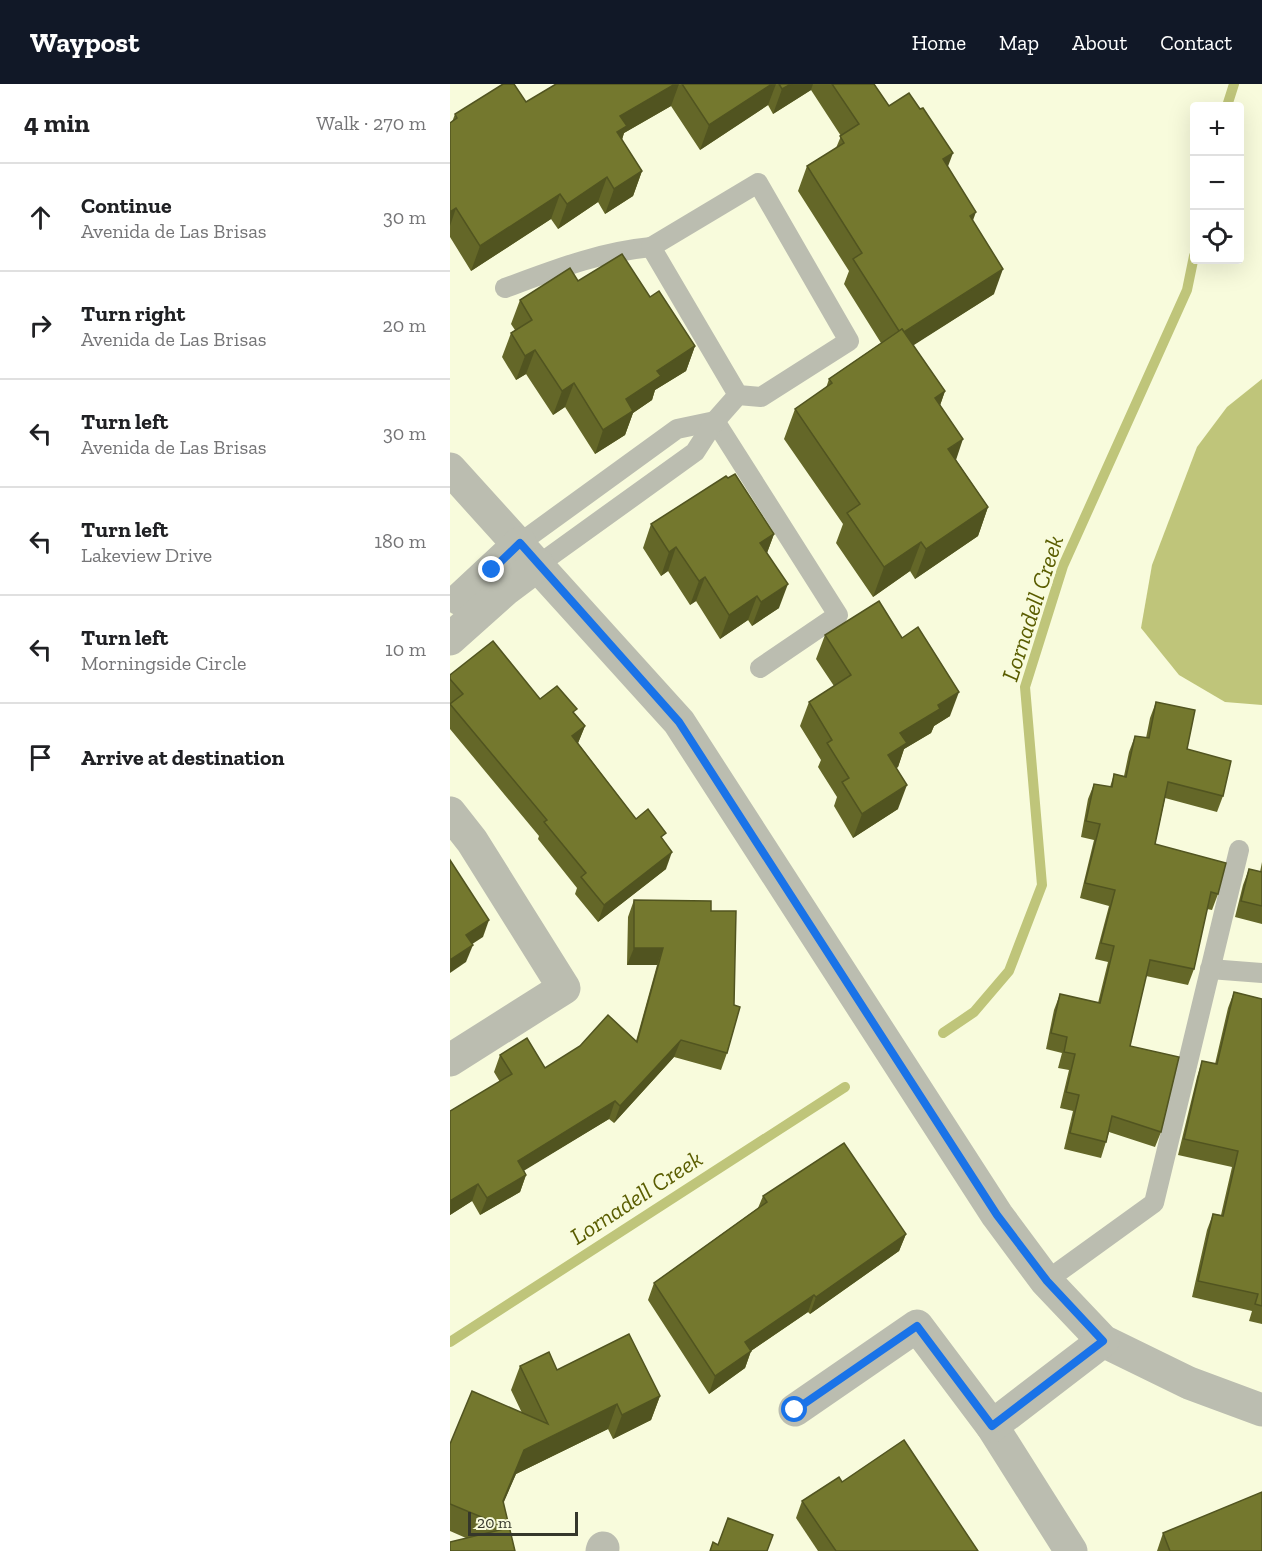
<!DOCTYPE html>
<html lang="en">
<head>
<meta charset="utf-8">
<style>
  :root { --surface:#fff; --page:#f6f6f6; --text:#202124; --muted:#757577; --line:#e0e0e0; --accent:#111827 }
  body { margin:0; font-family:"Zilla Slab",serif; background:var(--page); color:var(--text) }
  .controls { position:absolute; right:18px; top:18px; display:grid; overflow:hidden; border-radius:6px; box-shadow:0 6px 24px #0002 }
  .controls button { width:54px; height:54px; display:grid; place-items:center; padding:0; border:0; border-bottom:2px solid var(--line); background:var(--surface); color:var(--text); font:30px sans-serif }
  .scale { position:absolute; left:18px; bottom:15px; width:110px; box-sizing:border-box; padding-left:6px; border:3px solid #35372b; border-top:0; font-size:16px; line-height:21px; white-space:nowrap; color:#35372b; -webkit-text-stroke:4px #f8fbdc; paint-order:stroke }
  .stop { position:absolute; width:18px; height:18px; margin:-14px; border:4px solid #1a73e8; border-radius:50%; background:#fff }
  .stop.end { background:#1a73e8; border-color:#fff; box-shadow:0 2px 6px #0008 }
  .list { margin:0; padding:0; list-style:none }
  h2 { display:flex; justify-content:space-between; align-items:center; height:78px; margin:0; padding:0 24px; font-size:26px }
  h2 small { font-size:20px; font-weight:400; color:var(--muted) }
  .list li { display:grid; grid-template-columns:39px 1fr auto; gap:18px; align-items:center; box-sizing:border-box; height:108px; padding:0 24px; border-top:2px solid var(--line) }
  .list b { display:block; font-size:22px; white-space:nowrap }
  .list p { margin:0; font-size:20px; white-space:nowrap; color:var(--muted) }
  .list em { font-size:20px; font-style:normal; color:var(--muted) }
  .icon { flex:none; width:33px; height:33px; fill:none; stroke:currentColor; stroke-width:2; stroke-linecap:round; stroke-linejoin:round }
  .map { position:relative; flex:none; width:812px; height:1467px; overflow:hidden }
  header { display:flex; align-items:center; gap:36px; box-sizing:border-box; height:84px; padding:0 30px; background:var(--accent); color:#fff }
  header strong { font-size:28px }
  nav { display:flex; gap:33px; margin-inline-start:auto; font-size:21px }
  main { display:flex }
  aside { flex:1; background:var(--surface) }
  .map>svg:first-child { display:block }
  .water { fill:#bfc57a }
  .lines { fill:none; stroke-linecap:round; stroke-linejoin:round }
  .stream { stroke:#bfc57a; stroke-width:10 }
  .service { stroke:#bbbdb0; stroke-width:20 }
  .minor { stroke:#bbbdb0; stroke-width:33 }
  .wall { fill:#646728 }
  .shaded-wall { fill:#515420 }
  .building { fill:#74782e; stroke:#515420; stroke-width:1.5 }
  .route { stroke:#1a73e8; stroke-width:8 }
  .labels { text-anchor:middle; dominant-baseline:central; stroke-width:6; stroke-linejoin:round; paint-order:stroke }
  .water-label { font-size:24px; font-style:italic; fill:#5a5d00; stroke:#f8fbdc }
</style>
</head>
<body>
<header>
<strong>Waypost</strong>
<nav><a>Home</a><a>Map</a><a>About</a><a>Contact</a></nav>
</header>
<main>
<aside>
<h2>4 min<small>Walk · 270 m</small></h2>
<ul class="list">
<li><svg class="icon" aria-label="ahead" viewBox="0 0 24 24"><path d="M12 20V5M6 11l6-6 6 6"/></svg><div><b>Continue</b><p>Avenida de Las Brisas</p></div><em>30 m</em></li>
<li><svg class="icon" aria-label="right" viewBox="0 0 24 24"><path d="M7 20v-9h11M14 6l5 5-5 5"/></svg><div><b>Turn right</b><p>Avenida de Las Brisas</p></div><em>20 m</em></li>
<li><svg class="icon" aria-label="left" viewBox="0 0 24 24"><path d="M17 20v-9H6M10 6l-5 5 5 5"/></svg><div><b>Turn left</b><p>Avenida de Las Brisas</p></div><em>30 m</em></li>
<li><svg class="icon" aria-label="left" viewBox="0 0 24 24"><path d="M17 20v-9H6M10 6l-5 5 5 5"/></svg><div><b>Turn left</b><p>Lakeview Drive</p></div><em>180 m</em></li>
<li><svg class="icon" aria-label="left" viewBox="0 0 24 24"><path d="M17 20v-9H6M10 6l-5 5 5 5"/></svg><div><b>Turn left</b><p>Morningside Circle</p></div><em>10 m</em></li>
<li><svg class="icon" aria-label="arrive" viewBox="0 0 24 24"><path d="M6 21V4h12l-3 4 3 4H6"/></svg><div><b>Arrive at destination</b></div></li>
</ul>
</aside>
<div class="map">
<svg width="812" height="1467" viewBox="0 0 812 1467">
  <rect width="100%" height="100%" fill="#f8fbdc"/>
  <!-- water -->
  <path class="water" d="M812,295V621L775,618L729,591L691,544L702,481L747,363L777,323Z"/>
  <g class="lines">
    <!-- stream -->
    <g class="stream">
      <path d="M777,22L784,0"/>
      <path d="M493,949L524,928L559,887L592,801L575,603L613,482L737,206L744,172"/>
      <path d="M0,1258L395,1003"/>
    </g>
    <!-- service -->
    <g class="service">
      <path d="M55,204C104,186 149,168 201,163"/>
      <path d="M265,337L388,531L310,584"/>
      <path d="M70,459L227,345L265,337"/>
      <path d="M88,481L245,368L265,337L288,311L201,163L308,99L399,257L311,313L288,311"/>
      <path d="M760,885L812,889"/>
      <path d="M596,1197L704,1119L789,766"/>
    </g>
    <!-- minor -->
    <g class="minor">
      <path d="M0,385L229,638L547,1131L596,1197L653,1257L739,1299L812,1326"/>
      <path d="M10,515L70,459"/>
      <path d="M0,555L56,505L88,481"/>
      <path d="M0,729L22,757L114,904L0,976"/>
      <path d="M345,1326L467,1242L542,1342L621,1467"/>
      <path d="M542,1342L653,1257"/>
      <path d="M152,1467L153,1464"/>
    </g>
  </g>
  <!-- wall -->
  <g class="wall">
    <path d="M106,0H424L439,22L498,83L523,137L544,210L463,261L495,307L490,321L506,376L538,423L528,452L465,495L460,487L423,513L386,459L393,440L334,355L345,325L376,304L379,295L431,259L394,200L399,187L348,107L357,82L386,64L391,52L361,6L323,30L318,21L250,66L221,22L174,49L172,56L192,87L183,112L155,130L148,118L108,145L101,135L21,187L0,153V39L2,38L5,30L76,18Z"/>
    <path d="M128,197L245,262L236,287L205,306L202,316L183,329L175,351L145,370L115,323L103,331L76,290L66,296L52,273L61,249L65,246L61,240L70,216Z"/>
    <path d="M201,440L324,450L317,469L329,524L302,542L298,536L270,555L246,517L240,521L218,487L211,492L193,464Z"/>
    <path d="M375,551L500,632L484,642L481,649L454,665L448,683L446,684L448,725L403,754L384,722L387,713L368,683L371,676L350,642L359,618L384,602L366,575Z"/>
    <path d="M0,591L90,615L125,630L135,642L128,659L186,735L213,757L216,785L148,838L125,810L127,804L88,755L89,752L0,645Z"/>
    <path d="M706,618L737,665L773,712L767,728L715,714L705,760L768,810L762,826L757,825L744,885L738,901L696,892L680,962L711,1048L705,1063L659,1048L651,1074L614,1065L623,1027L610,1024L619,986L608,984L612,969L596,965L604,926L610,910L648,919L658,878L645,875L659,822L630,814L644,756L631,753L638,715L644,700L660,703L664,690L674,692L679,668L685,652L696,654L700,634Z"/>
    <path d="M812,778V840L785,833L793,801L799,785L810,788Z"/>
    <path d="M184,816L261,827L277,969L271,986L224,973L164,1039L159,1035L74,1086L76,1091L70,1108L30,1131L22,1117L0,1131V1027L50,998L44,988L50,971L95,984L186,957L207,881H177L178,833Z"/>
    <path d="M784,908L812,915V1240L799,1237L802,1227L742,1213L757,1146L763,1130L771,1131L782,1083L728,1071L747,993L752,977L765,980L778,924Z"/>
    <path d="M313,1112L456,1150L449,1167L360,1230L358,1228L301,1267L295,1284L259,1310L198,1216L204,1199L308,1124Z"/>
    <path d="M70,1282L107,1286L210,1312L201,1336L163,1355L158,1345L66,1390L53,1419L65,1467L16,1454L0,1447V1360L72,1329L61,1306Z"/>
    <path d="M392,1398L528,1467H368L346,1434L352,1417Z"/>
    <path d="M713,1449L812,1467H707Z"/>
  </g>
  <!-- shaded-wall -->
  <g class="shaded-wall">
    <path d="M225,0H229L221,22L174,49L168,67L165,55L170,32Z"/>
    <path d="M322,0H326L318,21L250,66L259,41Z"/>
    <path d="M341,0H363L361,6L323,30L332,5Z"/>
    <path d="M503,69L494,93L493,75Z"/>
    <path d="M192,87L183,112L155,130L164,105Z"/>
    <path d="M157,93L148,118L108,145L117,120Z"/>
    <path d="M110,110L101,135L21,187L30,162Z"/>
    <path d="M6,124L0,142V128Z"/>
    <path d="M526,128L517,153L520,132Z"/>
    <path d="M553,185L544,210L442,275L451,250Z"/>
    <path d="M245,262L236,287L205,306L202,316L183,329L175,351L145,370L153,346L176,315L207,287Z"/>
    <path d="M85,266L76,290L66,296L75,272Z"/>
    <path d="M124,299L115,323L103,331L112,307Z"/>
    <path d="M495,307L485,336V314Z"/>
    <path d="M513,355L503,385L498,365Z"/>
    <path d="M538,423L528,452L465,495L476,465Z"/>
    <path d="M324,450L315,474L310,459Z"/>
    <path d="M471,458L460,487L423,513L434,483Z"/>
    <path d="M226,463L218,487L211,492L219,468Z"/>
    <path d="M255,493L246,517L240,521L249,497Z"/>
    <path d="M338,500L329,524L302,542L311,518Z"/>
    <path d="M307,512L298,536L270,555L279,531Z"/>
    <path d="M509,608L500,632L484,642L481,649L454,665L448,683L429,695L438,671L450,649L488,621Z"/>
    <path d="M135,642L128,659L116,669L122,652Z"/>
    <path d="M457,701L448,725L403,754L412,730Z"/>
    <path d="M222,768L216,785L148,838L154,821Z"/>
    <path d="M39,836L33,853L10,868L16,851Z"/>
    <path d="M23,861L16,878L0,889V876Z"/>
    <path d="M184,864H213L207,881H177Z"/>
    <path d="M231,956L224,973L164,1039L170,1022Z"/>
    <path d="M165,1017L159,1035L62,1094L68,1077Z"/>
    <path d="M76,1091L70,1108L30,1131L37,1114Z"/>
    <path d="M28,1100L22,1117L0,1131V1117Z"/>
    <path d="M456,1150L449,1167L360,1230L366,1213Z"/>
    <path d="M364,1211L358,1228L289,1275L295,1258Z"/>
    <path d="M301,1267L295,1284L259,1310L265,1292Z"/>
    <path d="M210,1312L201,1336L163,1355L172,1331Z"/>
    <path d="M167,1320L158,1345L66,1390L44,1441L53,1417L74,1366Z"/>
  </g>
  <!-- building -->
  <g class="building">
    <path d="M53,0H64L76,18L106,0H225L170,32L177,42L167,48L192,87L164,105L157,93L117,120L110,110L30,162L6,124L0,128V39L7,34L5,30Z"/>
    <path d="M232,0H322L259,41Z"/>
    <path d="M329,0H341L332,5Z"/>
    <path d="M382,0H424L439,22L459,9L470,25L473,24L503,69L493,75L526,128L520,132L553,185L454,248L452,245L449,247L403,175L412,169L357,82L394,59L390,52L409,40Z"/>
    <path d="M172,170L200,213L209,207L245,262L207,287L211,292L176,315L183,327L153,346L124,299L112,307L85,266L75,272L61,249L82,236L70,216L120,184L128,197Z"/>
    <path d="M452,245L495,307L485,314L513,355L498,365L538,423L476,465L471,458L434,483L397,429L410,420L345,325L382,299L379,295Z"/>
    <path d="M285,390L324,450L310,459L338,500L311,518L307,512L279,531L255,493L249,497L226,463L219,468L201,440L276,392L278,394Z"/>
    <path d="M429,517L452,554L468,543L509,608L488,621L490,625L450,649L457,659L438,671L457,701L412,730L392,698L399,694L377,659L382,656L359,618L401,591L375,551Z"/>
    <path d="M43,557L90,615L107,602L127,625L123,628L135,642L122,652L186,735L198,725L216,749L211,753L222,768L154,821L131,793L136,789L94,738L97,736L0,620L13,610L0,595V591Z"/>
    <path d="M706,618L745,626L737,665L781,677L773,712L718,698L705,760L776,779L768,810L761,808L744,885L700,876L680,962L729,973L711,1048L662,1032L656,1058L620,1049L629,1011L616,1008L625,970L614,968L617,953L601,949L610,910L650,919L664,862L651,859L665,806L635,799L650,740L636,737L644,700L662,703L664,690L676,693L685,652L699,654Z"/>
    <path d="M0,776L39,836L16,851L23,861L0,876Z"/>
    <path d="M799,785L812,788V822L791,817Z"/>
    <path d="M184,816L261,817V827H286L284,921L290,923L277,969L231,956L170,1022L165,1017L68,1077L76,1091L37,1114L28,1100L0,1117V1027L62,990L50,971L77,954L95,984L130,962L158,931L187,958L213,864H184Z"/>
    <path d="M784,908L812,915V1222L805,1220L808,1210L748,1197L763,1130L773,1132L788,1067L734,1055L752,977L767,980Z"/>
    <path d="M394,1059L456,1150L366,1213L364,1211L295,1258L301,1267L265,1292L204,1199L317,1118L313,1112Z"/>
    <path d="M179,1250L210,1312L172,1331L167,1320L74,1366L53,1417L65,1467H0V1458L58,1444L0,1420V1360L22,1307L98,1340L70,1282L99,1268L107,1286Z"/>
    <path d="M454,1356L528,1467H386L352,1417L389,1393L392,1398Z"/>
    <path d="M812,1408V1467H720L713,1449Z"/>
    <path d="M278,1434L323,1451L317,1467H260L263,1458L268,1461Z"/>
  </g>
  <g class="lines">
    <!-- route -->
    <path class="route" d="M42,486L70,459L229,638L547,1131L597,1197L653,1257L542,1342L467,1242L345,1326"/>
  </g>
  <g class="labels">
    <!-- water labels -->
    <g class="water-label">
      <text transform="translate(582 524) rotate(-72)">Lornadell Creek</text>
      <text transform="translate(186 1113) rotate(-33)">Lornadell Creek</text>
    </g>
  </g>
</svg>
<div class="controls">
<button>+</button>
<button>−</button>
<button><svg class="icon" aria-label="locate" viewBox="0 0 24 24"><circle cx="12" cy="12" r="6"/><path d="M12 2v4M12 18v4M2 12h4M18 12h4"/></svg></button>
</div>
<div class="scale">20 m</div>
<div class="stop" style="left:345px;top:1326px"></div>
<div class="stop end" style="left:42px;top:486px"></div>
</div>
</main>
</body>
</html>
